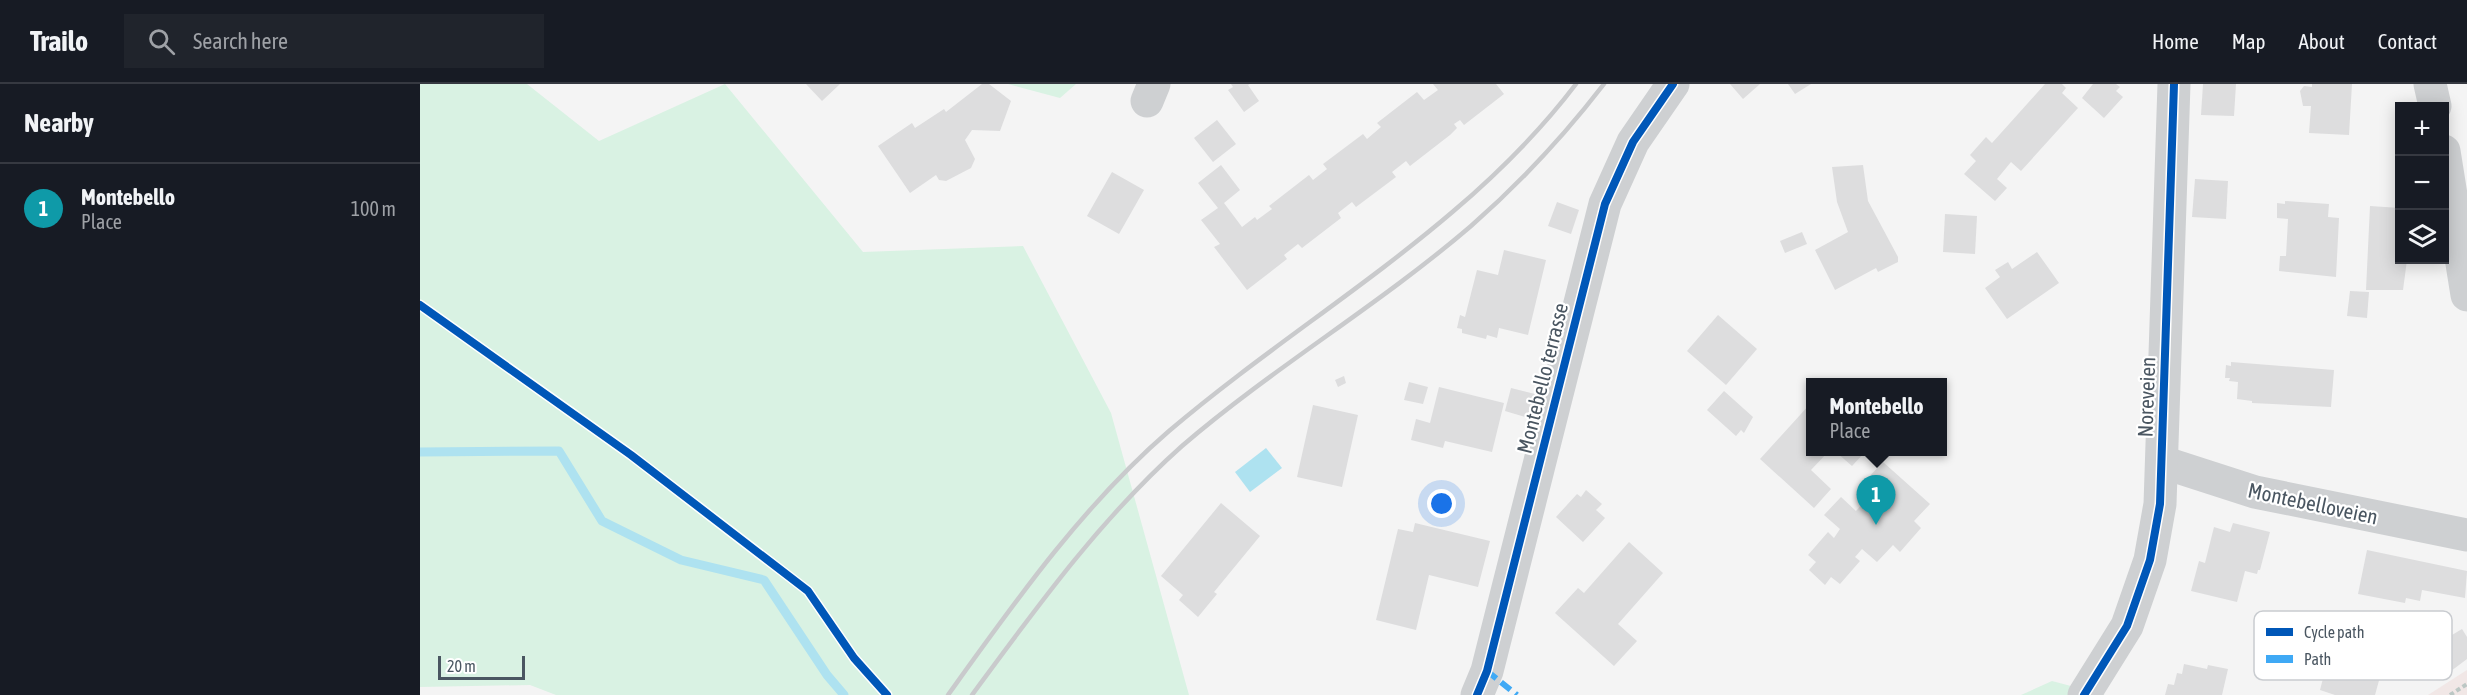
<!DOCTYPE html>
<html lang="en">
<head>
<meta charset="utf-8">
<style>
  :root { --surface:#171b24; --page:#20242c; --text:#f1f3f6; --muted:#9ea1a6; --line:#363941; --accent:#db2777 }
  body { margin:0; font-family:"Asap Condensed",sans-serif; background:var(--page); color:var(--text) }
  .controls { position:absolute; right:18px; top:18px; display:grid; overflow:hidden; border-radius:0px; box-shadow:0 3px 15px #0003 }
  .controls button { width:54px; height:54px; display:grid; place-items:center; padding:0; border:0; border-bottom:2px solid var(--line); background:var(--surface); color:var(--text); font:30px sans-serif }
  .scale { position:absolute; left:18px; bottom:15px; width:87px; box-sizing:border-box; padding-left:6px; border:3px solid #4a5661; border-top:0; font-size:16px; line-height:21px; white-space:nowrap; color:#4a5661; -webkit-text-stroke:4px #fff; paint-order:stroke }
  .you { position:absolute; left:1022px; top:420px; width:21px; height:21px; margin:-15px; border:4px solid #fff; border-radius:50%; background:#1a73e8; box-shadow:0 0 0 9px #1a73e833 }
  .badge { display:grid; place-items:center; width:39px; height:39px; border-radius:50%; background:var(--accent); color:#fff; font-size:20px; font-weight:700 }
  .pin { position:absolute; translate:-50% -50px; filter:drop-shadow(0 2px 3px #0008) }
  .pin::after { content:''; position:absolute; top:32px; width:21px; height:18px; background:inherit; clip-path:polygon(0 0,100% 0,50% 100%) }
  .popup { position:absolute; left:1386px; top:294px; width:141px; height:78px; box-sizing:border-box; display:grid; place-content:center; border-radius:0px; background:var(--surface); filter:drop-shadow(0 2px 4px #0005); font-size:20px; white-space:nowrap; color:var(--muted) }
  .popup b { font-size:22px; color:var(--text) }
  .popup::after { content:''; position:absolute; left:50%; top:100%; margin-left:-12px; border:12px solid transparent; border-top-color:var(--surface) }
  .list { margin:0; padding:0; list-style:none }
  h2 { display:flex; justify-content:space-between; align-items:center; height:78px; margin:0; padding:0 24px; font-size:26px }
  h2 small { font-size:20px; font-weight:400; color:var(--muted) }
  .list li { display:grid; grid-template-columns:39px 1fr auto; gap:18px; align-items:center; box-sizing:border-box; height:90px; padding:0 24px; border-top:2px solid var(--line) }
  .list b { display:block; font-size:22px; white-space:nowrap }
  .list p { margin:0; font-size:20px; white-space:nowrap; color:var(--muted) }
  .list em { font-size:20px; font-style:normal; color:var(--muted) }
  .icon { flex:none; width:33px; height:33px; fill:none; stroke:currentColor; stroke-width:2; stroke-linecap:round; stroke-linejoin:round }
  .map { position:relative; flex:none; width:2047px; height:611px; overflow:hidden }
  header { display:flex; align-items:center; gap:36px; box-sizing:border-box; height:84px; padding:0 30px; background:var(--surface); border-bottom:2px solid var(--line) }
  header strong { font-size:28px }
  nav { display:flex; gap:33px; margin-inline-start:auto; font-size:21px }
  .search { width:420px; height:54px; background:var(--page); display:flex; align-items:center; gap:15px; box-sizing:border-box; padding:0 21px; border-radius:0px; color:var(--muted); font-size:22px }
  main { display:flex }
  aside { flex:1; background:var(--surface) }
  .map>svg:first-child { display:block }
  .medical { fill:#f1e7e6 }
  .green { fill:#d9f2e3 }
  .water { fill:#aee2f0 }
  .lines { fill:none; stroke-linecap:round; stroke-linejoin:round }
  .stream { stroke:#aee2f0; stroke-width:9 }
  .building { fill:#ddddde }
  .path { stroke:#bcc7c4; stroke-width:4; stroke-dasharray:4.5 3; stroke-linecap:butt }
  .minor { stroke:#ced0d2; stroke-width:33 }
  .rail { stroke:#c9cacc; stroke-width:4.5 }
  .quiet { stroke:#3fa9f5; stroke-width:6; stroke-dasharray:12 6; stroke-linecap:butt }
  .cycleway-casing { stroke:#fff; stroke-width:11 }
  .cycleway { stroke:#0057b8; stroke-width:8 }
  .labels { text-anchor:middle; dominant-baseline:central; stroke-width:4.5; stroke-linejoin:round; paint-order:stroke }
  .street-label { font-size:21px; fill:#4a5661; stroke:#fff }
  .key { fill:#fff; stroke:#c9ccd0; stroke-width:1.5 }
  .key-label { font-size:16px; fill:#4a5661 }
</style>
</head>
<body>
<header>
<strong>Trailo</strong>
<div class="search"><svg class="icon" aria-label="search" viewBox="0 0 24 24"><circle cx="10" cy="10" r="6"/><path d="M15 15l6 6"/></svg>Search here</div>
<nav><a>Home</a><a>Map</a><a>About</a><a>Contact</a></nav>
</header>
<main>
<aside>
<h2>Nearby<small></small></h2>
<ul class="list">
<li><span class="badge" style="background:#0f9aa8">1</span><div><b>Montebello</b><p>Place</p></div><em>100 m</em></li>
</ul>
</aside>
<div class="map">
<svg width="2047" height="611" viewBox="0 0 2047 611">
  <rect width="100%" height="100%" fill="#f4f4f4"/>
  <!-- medical -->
  <path class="medical" d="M2047,586V611H2008Z"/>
  <!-- green -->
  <g class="green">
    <path d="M0,0H107L179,57L305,0L443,168L603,162L691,329L769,611H136L110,601L0,603Z"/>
    <path d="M588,0H656L640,14Z"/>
    <path d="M1632,597L1685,611H1601Z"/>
  </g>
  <!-- water -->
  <path class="water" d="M846,364L862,384L830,408L815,388Z"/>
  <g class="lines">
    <!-- stream -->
    <path class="stream" d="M0,368L139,367L182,437L261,476L344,496L407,591L424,611"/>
  </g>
  <!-- building -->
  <g class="building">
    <path d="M386,0H420L402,17Z"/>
    <path d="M562,0H569L591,17L580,47L552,46L545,56L555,75L551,84L526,97L519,96L516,91L490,109L458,62L492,39L495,44L524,25L526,28Z"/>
    <path d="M811,0H830L828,1L839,17L824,28L808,6L813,3Z"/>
    <path d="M1013,0H1076L1084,10L1044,41L1040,36L1034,40L1037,44L1030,51L990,82L986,77L972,88L976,93L936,123L932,118L918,129L921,134L882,164L878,160L864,171L867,175L827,206L794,163L800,160L781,136L798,124L778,99L801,81L820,106L804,119L822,143L835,133L837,136L852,125L849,122L889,91L893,96L907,85L903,80L943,50L947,55L961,43L957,39L997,8L1004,16L1018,6Z"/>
    <path d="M1310,0H1340L1323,15Z"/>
    <path d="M1368,0H1391L1375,10Z"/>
    <path d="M1625,0H1642L1646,4L1642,9L1658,24L1601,87L1591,78L1577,95L1587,104L1575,117L1544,90L1556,77L1550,71L1566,53L1572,59Z"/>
    <path d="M1673,0H1696L1700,3L1696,7L1703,13L1684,34L1662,14Z"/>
    <path d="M1783,0H1816L1814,32L1781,31Z"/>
    <path d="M1892,0H1932L1929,51L1889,49L1891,22H1883L1880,7L1884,2L1892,3Z"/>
    <path d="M797,36L816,60L793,78L774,54Z"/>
    <path d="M1443,81L1448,117L1478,173V178L1458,188L1456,184L1415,206L1395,166L1428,148L1417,118L1412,83Z"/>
    <path d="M692,88L724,106L699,150L667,132Z"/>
    <path d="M1775,95L1808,97L1806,135L1772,133Z"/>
    <path d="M1865,117L1909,120L1908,133L1919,134L1916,193L1859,187L1860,172H1866L1868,135L1857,134V119L1865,120Z"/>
    <path d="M1137,118L1159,126L1151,150L1128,142Z"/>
    <path d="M1950,122L1980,124V176H1987L1983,206H1946Z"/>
    <path d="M1525,130L1557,132L1555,170L1523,168Z"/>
    <path d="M1382,148L1387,160L1365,169L1360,157Z"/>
    <path d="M1084,166L1126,176L1108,251L1079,244L1077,254L1067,251L1066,255L1042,249V245L1037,244L1040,231L1045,233L1057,186L1078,191Z"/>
    <path d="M1617,168L1639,199L1587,235L1565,204L1580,193L1575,186L1588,178L1592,185Z"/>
    <path d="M1930,207L1949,208L1947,234L1927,232Z"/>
    <path d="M1298,231L1337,265L1306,301L1267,267Z"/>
    <path d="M1811,278L1914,286L1911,323L1832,319V317L1817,315L1818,298L1809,297L1810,294H1805L1806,281L1811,282Z"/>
    <path d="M924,292L926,299L918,303L915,296Z"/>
    <path d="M989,298L1008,303L1003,320L984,316Z"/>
    <path d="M1019,303L1084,319L1072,368L1025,357L1023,364L991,356L996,335L1010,339Z"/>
    <path d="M1091,304L1115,310L1109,334L1085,327Z"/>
    <path d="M1304,307L1333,333L1324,349L1321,346L1316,352L1287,326Z"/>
    <path d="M1390,320V368H1408L1391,386L1411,405L1394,424L1340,375Z"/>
    <path d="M893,321L938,331L922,403L877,393Z"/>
    <path d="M1416,368H1445L1432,382Z"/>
    <path d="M1463,378L1510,420L1494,437L1501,444L1480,468L1473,461L1457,478L1442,465L1435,473L1440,477L1420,500L1411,493L1405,501L1389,486L1396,478L1388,471L1408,448L1414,454L1420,445L1404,431L1421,413L1436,427L1456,405L1446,396Z"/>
    <path d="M1166,406L1182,420L1176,426L1185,434L1163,458L1136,433L1157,410L1161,413Z"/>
    <path d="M801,419L840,452L794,508L797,510L778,533L759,516L763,511L741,492Z"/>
    <path d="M995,439L1070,457L1058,503L1009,491L996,546L956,536L978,445L993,448Z"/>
    <path d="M1813,439L1850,448L1840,486H1838L1837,490L1825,487L1817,518L1771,507L1779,477L1785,479L1794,443L1810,448Z"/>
    <path d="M1209,458L1243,489L1198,540L1217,557L1194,582L1135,529L1158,504L1164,509Z"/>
    <path d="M1947,466L2047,487L2045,514L2002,506L2000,517L1986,514L1985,519L1938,510Z"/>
    <path d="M2042,545L2047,553V575L2031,587L2009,553L2025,551L2027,554Z"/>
    <path d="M1913,556L1948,566L1949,563L1964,567L1966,571L1955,611H1915L1900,606Z"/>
    <path d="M1764,580L1787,585L1788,581L1808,585L1802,611H1745L1748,600L1754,601L1757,589L1762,590Z"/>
  </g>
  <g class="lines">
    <!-- path -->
    <path class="path" d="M2030,611L2047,600"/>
    <!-- minor -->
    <g class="minor">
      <path d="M2010,0L2015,22"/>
      <path d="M727,17L734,0"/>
      <path d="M2024,67L2047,211"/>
      <path d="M1742,378L1835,408L2047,451"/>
      <path d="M1057,611L1067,587L1185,120L1213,58L1253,0"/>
      <path d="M1664,611L1707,542L1730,476L1740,420L1754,0"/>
    </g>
    <!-- rail -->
    <g class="rail">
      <path d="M528,611C594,519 663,421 749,347C885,231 1047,144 1156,0"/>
      <path d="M552,611C616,524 681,434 762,362C854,283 959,221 1051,142C1100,99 1144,52 1184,0"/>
    </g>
    <!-- quiet -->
    <path class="quiet" d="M1067,587L1097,611"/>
    <!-- cycleway casing -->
    <g class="cycleway-casing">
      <g id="cycleway">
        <path d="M0,221L211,371L388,507L434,574L467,611"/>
        <path d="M1057,611L1067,587L1185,120L1213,58L1253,0"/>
        <path d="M1664,611L1707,542L1730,476L1740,420L1754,0"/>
      </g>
    </g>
    <!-- cycleway -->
    <use href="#cycleway" class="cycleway"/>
  </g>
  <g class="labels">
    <!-- street labels -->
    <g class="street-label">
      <text transform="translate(1122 294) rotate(-76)">Montebello terrasse</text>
      <text transform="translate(1726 313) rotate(-88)">Noreveien</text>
      <text transform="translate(1893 419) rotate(12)">Montebelloveien</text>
    </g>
  </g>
  <!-- legend -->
  <rect x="1834" y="527" width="198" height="69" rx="9" class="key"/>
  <rect x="1846" y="544" width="27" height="8" fill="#0057b8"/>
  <rect x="1846" y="571" width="27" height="8" fill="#3fa9f5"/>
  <g class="key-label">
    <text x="1884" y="554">Cycle path</text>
    <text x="1884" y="581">Path</text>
  </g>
</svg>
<div class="controls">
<button>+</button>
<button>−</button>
<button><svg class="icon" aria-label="layers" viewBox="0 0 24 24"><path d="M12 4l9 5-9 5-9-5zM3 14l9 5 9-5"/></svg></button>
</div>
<div class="scale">20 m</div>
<div class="you"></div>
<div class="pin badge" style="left:1456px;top:441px;background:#0f9aa8">1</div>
<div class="popup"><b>Montebello</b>Place</div>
</div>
</main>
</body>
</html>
